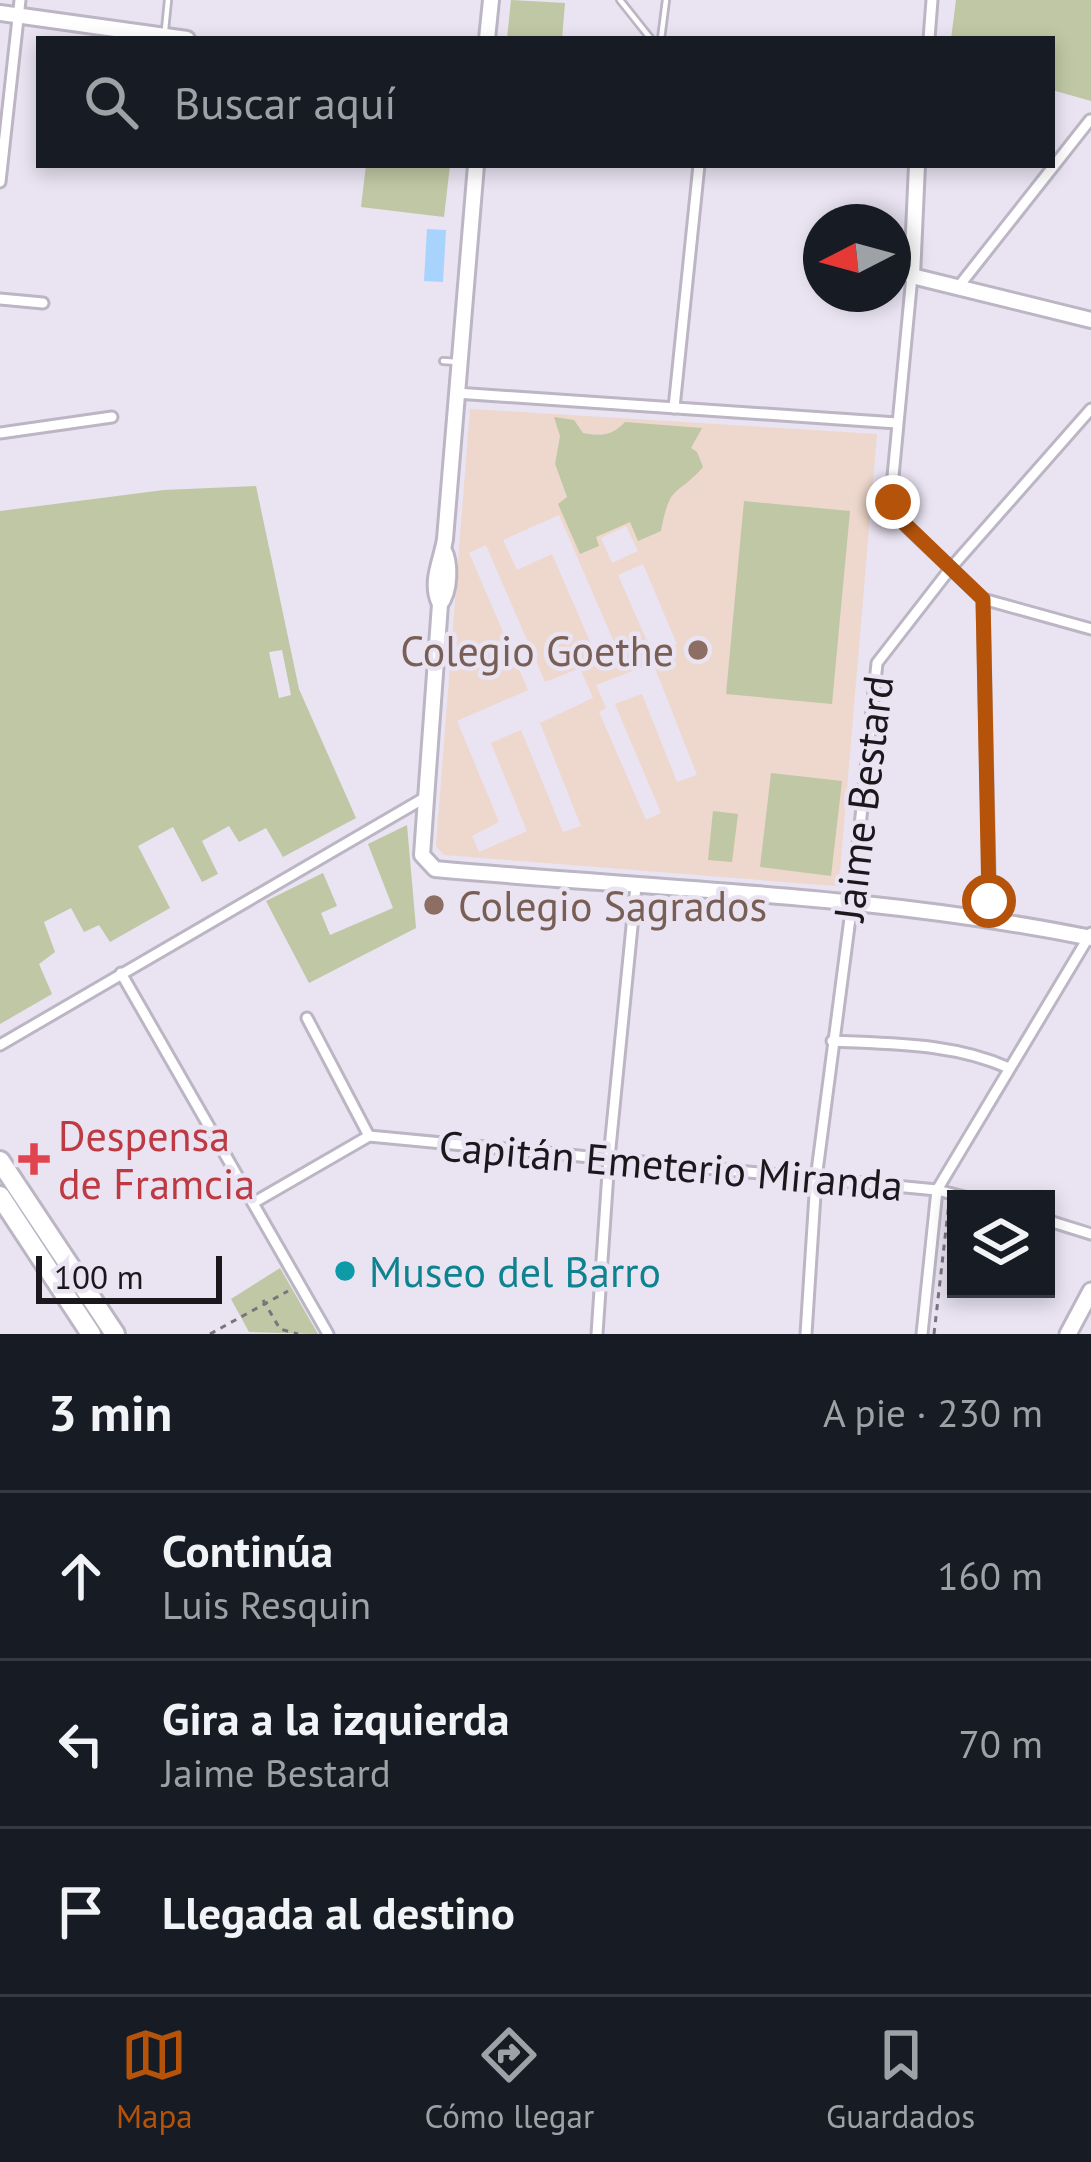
<!DOCTYPE html>
<html lang="es">
<head>
<meta charset="utf-8">
<style>
  :root { --surface:#171b24; --page:#20242c; --text:#f1f3f6; --muted:#9ea1a6; --line:#363941; --accent:#b45309 }
  body { margin:0; font-family:"PT Sans",sans-serif; background:var(--page); color:var(--text) }
  .controls { position:absolute; right:36px; bottom:36px; display:grid; overflow:hidden; border-radius:0px; box-shadow:0 6px 18px #0003 }
  .controls button { width:108px; height:108px; display:grid; place-items:center; padding:0; border:0; border-bottom:3px solid var(--line); background:var(--surface); color:var(--text); font:60px sans-serif }
  .compass { position:absolute; left:803px; top:204px; width:108px; height:108px; border-radius:50%; background:var(--surface); box-shadow:0 6px 18px #0003; rotate:264deg }
  .scale { position:absolute; left:36px; bottom:30px; width:186px; box-sizing:border-box; padding-left:12px; border:6px solid #1a181d; border-top:0; font-size:33px; line-height:42px; white-space:nowrap; color:#1a181d; -webkit-text-stroke:9px #e9e3f2; paint-order:stroke }
  .stop { position:absolute; width:36px; height:36px; margin:-27px; border:9px solid #b45309; border-radius:50%; background:#fff }
  .stop.end { background:#b45309; border-color:#fff; box-shadow:0 3px 12px #0008 }
  .list { margin:0; padding:0; list-style:none }
  h2 { display:flex; justify-content:space-between; align-items:center; height:156px; margin:0; padding:0 48px; font-size:51px }
  h2 small { font-size:39px; font-weight:400; color:var(--muted) }
  .list li { display:grid; grid-template-columns:78px 1fr auto; gap:36px; align-items:center; box-sizing:border-box; height:168px; padding:0 48px; border-top:3px solid var(--line) }
  .list b { display:block; font-size:45px; white-space:nowrap }
  .list p { margin:0; font-size:39px; white-space:nowrap; color:var(--muted) }
  .list em { font-size:39px; font-style:normal; color:var(--muted) }
  .icon { flex:none; width:66px; height:66px; fill:none; stroke:currentColor; stroke-width:2; stroke-linecap:round; stroke-linejoin:round }
  .map { position:relative; flex:none; width:1091px; height:1334px; overflow:hidden }
  .search { position:absolute; background:var(--surface); box-shadow:0 6px 18px #0003; left:36px; right:36px; top:36px; height:132px; display:flex; align-items:center; gap:30px; box-sizing:border-box; padding:0 42px; border-radius:0px; color:var(--muted); font-size:45px }
  .sheet { height:660px; background:var(--surface) }
  nav { display:flex; justify-content:space-around; align-items:center; box-sizing:border-box; height:168px; border-top:3px solid var(--line); background:var(--surface); font-size:33px; color:var(--muted) }
  nav a { display:grid; justify-items:center; gap:6px }
  nav .on { color:var(--accent) }
  .map>svg:first-child { display:block }
  .education { fill:#eed7cc; fill-rule:evenodd }
  .green { fill:#bfc7a4; fill-rule:evenodd }
  .water { fill:#a8d3fc }
  .lines { fill:none; stroke-linecap:round; stroke-linejoin:round }
  .lane-casing { stroke:#bbb5c4; stroke-width:10 }
  .street-casing { stroke:#bbb5c4; stroke-width:15 }
  .secondary-casing { stroke:#bbb5c4; stroke-width:20 }
  .primary-casing { stroke:#bbb5c4; stroke-width:21 }
  .highway-casing { stroke:#bbb5c4; stroke-width:24 }
  .path { stroke:#79757f; stroke-width:3; stroke-dasharray:6 6; stroke-linecap:butt }
  .lane { stroke:#fff; stroke-width:4.5 }
  .street { stroke:#fff; stroke-width:9 }
  .secondary { stroke:#fff; stroke-width:14 }
  .primary { stroke:#fff; stroke-width:15 }
  .highway { stroke:#fff; stroke-width:18 }
  .route { stroke:#b45309; stroke-width:15 }
  .education-dot { fill:#8d6e63; stroke:#e9e3f2; stroke-width:4.5 }
  .health-dot { fill:#e0444e; stroke:#e9e3f2; stroke-width:4.5 }
  .culture-dot { fill:#0f9aa8; stroke:#e9e3f2; stroke-width:4.5 }
  .labels { text-anchor:middle; dominant-baseline:central; stroke-width:9; stroke-linejoin:round; paint-order:stroke }
  .education-label { font-size:42px; fill:#785e54; stroke:#e9e3f2; text-anchor:end }
  .street-label { font-size:42px; fill:#1a181d; stroke:#e9e3f2 }
  .health-label { font-size:42px; fill:#be3a42; stroke:#e9e3f2; text-anchor:start }
  .culture-label { font-size:42px; fill:#0d838f; stroke:#e9e3f2; text-anchor:start }
</style>
</head>
<body>
<div class="map">
<svg width="1091" height="1334" viewBox="0 0 1091 1334">
  <rect width="100%" height="100%" fill="#e9e3f2"/>
  <!-- education -->
  <path class="education" d="M470,409L877,434L839,883L835,886L444,855L436,846ZM701,429L690,448L692,479L676,486L666,504L595,537L567,498L555,464L560,436ZM559,515L621,658L601,667L552,554L517,570L503,540ZM626,526L638,551L612,563L601,538ZM486,545L545,682L580,668L593,698L540,723L581,826L563,832L521,730L491,743L527,831L479,852L472,836L499,822L457,721L528,690L469,553ZM643,564L677,644L653,655L618,575ZM653,663L697,775L677,782L642,694L615,704L661,813L646,820L599,712L606,708L596,685Z"/>
  <!-- green -->
  <g class="green">
    <path d="M511,0L565,3L562,39H507Z"/>
    <path d="M956,0H1091V101L1052,90V39H951Z"/>
    <path d="M366,165H450L444,217L361,207Z"/>
    <path d="M554,417L574,420L583,433C601,436 612,436 625,422L702,428L691,448L697,452L703,467C676,498 670,482 661,531L638,541L630,522L596,537L599,546L580,554L558,504L567,497L555,464L560,436Z"/>
    <path d="M256,486L299,689L356,818L283,857L266,828L239,842L229,826L202,841L218,874L202,882L173,827L138,846L170,908L110,942L99,925L84,932L71,908L44,922L55,952L39,964L52,994L0,1024V511L164,490ZM282,650L291,695L279,698L269,652Z"/>
    <path d="M744,501L850,511L832,704L726,694Z"/>
    <path d="M771,773L842,781L831,876L760,867Z"/>
    <path d="M713,811L738,814L732,862L708,860Z"/>
    <path d="M407,825L416,928L309,983L266,901L323,873L337,906L321,913L330,935L393,908L368,844Z"/>
    <path d="M280,1268L318,1334L249,1332L231,1299Z"/>
  </g>
  <!-- water -->
  <path class="water" d="M427,229L446,230L443,282L424,281Z"/>
  <g class="lines">
    <!-- lane casing -->
    <g class="lane-casing">
      <g id="lane">
        <path d="M620,0L651,39"/>
        <path d="M165,30L168,0"/>
        <path d="M661,39L666,0"/>
        <path d="M443,361L458,362"/>
      </g>
    </g>
    <!-- street casing -->
    <g class="street-casing">
      <g id="street">
        <path d="M929,39L932,0"/>
        <path d="M0,182L20,0"/>
        <path d="M912,276L892,487L896,510L905,525L983,599L1091,629"/>
        <path d="M959,286L1090,120"/>
        <path d="M0,299L43,303"/>
        <path d="M456,393L897,423"/>
        <path d="M674,408L699,165"/>
        <path d="M0,433L112,417"/>
        <path d="M983,599L990,918"/>
        <path d="M121,973L328,1334"/>
        <path d="M307,1018L369,1136"/>
        <path d="M832,1041C892,1044 954,1043 1009,1068"/>
        <path d="M0,1045L426,797"/>
        <path d="M369,1136L937,1190L972,1199"/>
        <path d="M253,1203L369,1136"/>
        <path d="M1046,1220L1091,1234"/>
        <path d="M597,1334L609,1158L636,886"/>
        <path d="M806,1334L816,1179L852,903L877,663L950,569L1091,409"/>
        <path d="M922,1334L937,1190L1091,933"/>
      </g>
    </g>
    <!-- secondary casing -->
    <g class="secondary-casing">
      <g id="secondary">
        <path d="M0,13L187,39"/>
        <path d="M487,39L491,0"/>
        <path d="M476,165L445,539C442,560 429,582 440,604L422,855L435,869C654,889 876,894 1091,938"/>
        <path d="M917,165L912,276L1091,320"/>
        <path d="M440,604C450,592 451,562 443,549"/>
      </g>
    </g>
    <!-- primary casing -->
    <g class="primary-casing">
      <path id="primary" d="M1068,1334L1091,1291"/>
    </g>
    <!-- highway casing -->
    <g class="highway-casing">
      <g id="highway">
        <path d="M0,1161L115,1334"/>
        <path d="M0,1196L91,1334"/>
      </g>
    </g>
    <!-- path -->
    <g class="path">
      <path d="M980,1192L1011,1199"/>
      <path d="M263,1300L280,1329L298,1334"/>
      <path d="M210,1334L288,1291"/>
      <path d="M934,1334L949,1203"/>
    </g>
    <!-- lane -->
    <use href="#lane" class="lane"/>
    <!-- street -->
    <use href="#street" class="street"/>
    <!-- secondary -->
    <use href="#secondary" class="secondary"/>
    <!-- primary -->
    <use href="#primary" class="primary"/>
    <!-- highway -->
    <use href="#highway" class="highway"/>
  </g>
  <g class="lines">
    <!-- route -->
    <path class="route" d="M893,502L905,524L983,599L989,901"/>
  </g>
  <!-- markers -->
  <g class="education-dot">
    <circle cx="698" cy="650" r="12"/>
    <circle cx="434" cy="905" r="12"/>
  </g>
  <path class="health-dot" d="M28 1141h12v12h12v12h-12v12h-12v-12h-12v-12h12z"/>
  <circle class="culture-dot" cx="345" cy="1271" r="12"/>
  <g class="labels">
    <!-- education labels -->
    <g class="education-label">
      <text x="674" y="650">Colegio Goethe</text>
      <text x="458" y="905" text-anchor="start">Colegio Sagrados</text>
    </g>
    <!-- street labels -->
    <g class="street-label">
      <text transform="translate(863 798) rotate(-83)">Jaime Bestard</text>
      <text transform="translate(671 1165) rotate(5)">Capitán Emeterio Miranda</text>
    </g>
    <!-- health labels -->
    <g class="health-label">
      <text x="58" y="1135">Despensa<tspan x="58" dy="48">de Framcia</tspan></text>
    </g>
    <!-- culture labels -->
    <g class="culture-label">
      <text x="369" y="1271">Museo del Barro</text>
    </g>
  </g>
</svg>
<div class="controls">
<button><svg class="icon" aria-label="layers" viewBox="0 0 24 24"><path d="M12 4l9 5-9 5-9-5zM3 14l9 5 9-5"/></svg></button>
</div>
<svg class="compass" viewBox="-18 -18 36 36"><path d="M0-13l5 13h-10z" fill="#e53935"/><path d="M0 13l5-13h-10z" fill="#9ea1a6"/></svg>
<div class="scale">100 m</div>
<div class="stop" style="left:989px;top:901px"></div>
<div class="stop end" style="left:893px;top:502px"></div>
<div class="search"><svg class="icon" aria-label="search" viewBox="0 0 24 24"><circle cx="10" cy="10" r="6"/><path d="M15 15l6 6"/></svg>Buscar aquí</div>
</div>
<section class="sheet">
<h2>3 min<small>A pie · 230 m</small></h2>
<ul class="list">
<li><svg class="icon" aria-label="ahead" viewBox="0 0 24 24"><path d="M12 20V5M6 11l6-6 6 6"/></svg><div><b>Continúa</b><p>Luis Resquin</p></div><em>160 m</em></li>
<li><svg class="icon" aria-label="left" viewBox="0 0 24 24"><path d="M17 20v-9H6M10 6l-5 5 5 5"/></svg><div><b>Gira a la izquierda</b><p>Jaime Bestard</p></div><em>70 m</em></li>
<li><svg class="icon" aria-label="arrive" viewBox="0 0 24 24"><path d="M6 21V4h12l-3 4 3 4H6"/></svg><div><b>Llegada al destino</b></div></li>
</ul>
</section>
<nav>
<a class="on"><svg class="icon" aria-label="map" viewBox="0 0 24 24"><path d="M3 6l6-2 6 2 6-2v14l-6 2-6-2-6 2zM9 4v14M15 6v14"/></svg>Mapa</a>
<a><svg class="icon" aria-label="directions" viewBox="0 0 24 24"><path d="M12 3l9 9-9 9-9-9zM9 14v-3h6M13 9l2 2-2 2"/></svg>Cómo llegar</a>
<a><svg class="icon" aria-label="saved" viewBox="0 0 24 24"><path d="M7 4h10v16l-5-4-5 4z"/></svg>Guardados</a>
</nav>
</body>
</html>
